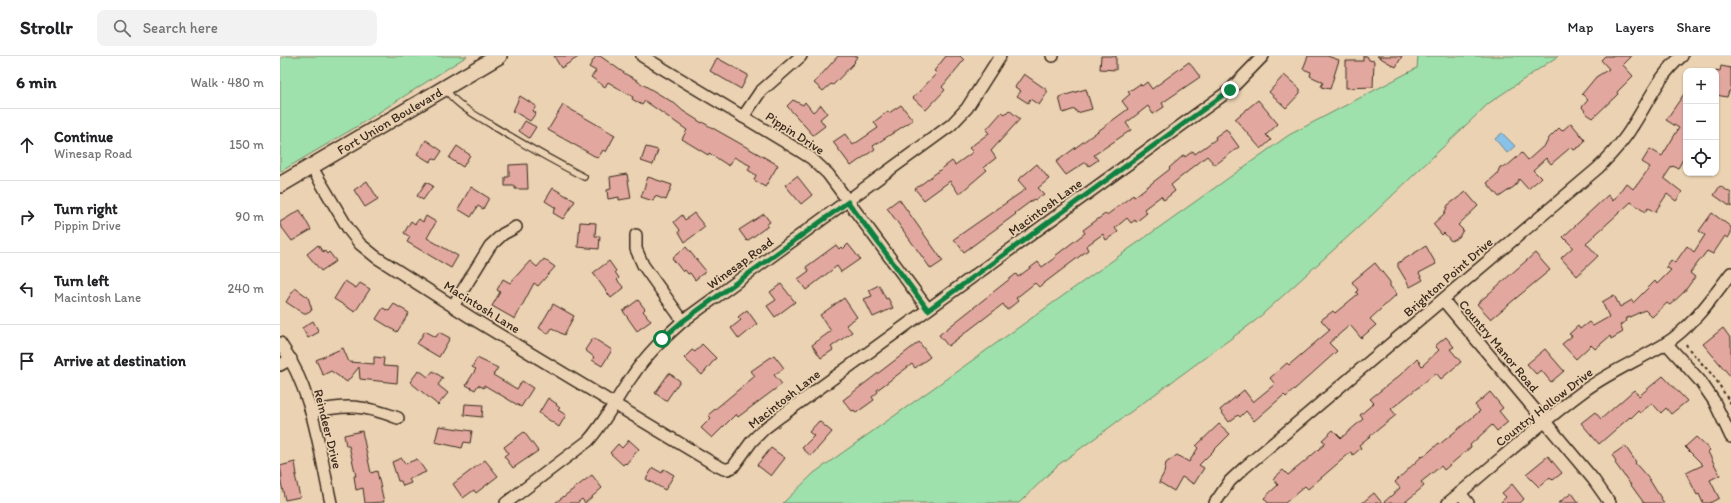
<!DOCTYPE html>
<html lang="en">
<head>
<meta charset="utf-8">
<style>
  :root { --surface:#fff; --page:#f2f2f2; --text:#202124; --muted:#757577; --line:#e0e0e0 }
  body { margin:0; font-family:Itim,sans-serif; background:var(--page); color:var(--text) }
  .controls { position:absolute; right:12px; top:12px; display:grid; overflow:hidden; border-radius:8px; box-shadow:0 1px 3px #0004 }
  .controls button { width:36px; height:36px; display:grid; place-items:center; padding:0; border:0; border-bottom:1px solid var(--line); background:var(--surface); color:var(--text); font:20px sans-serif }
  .stop { position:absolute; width:12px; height:12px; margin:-9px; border:3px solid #0b8043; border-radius:50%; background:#fff }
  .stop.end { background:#0b8043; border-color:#fff; box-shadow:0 1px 4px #0008 }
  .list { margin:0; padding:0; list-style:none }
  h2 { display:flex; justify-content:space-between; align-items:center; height:52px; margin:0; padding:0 16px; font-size:17px }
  h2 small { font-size:13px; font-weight:400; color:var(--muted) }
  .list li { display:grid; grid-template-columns:26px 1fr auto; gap:12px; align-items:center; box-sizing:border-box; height:72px; padding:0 16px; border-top:1px solid var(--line) }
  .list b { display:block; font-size:15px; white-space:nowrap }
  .list p { margin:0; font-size:13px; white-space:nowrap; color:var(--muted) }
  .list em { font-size:13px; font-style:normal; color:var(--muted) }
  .icon { flex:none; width:22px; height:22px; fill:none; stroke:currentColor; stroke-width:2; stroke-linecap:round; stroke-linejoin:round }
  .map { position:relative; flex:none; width:1451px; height:447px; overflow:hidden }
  header { display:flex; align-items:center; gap:24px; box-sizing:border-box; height:56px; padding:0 20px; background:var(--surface); border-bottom:1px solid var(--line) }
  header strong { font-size:19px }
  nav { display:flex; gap:22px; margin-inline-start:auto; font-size:14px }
  .search { width:280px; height:36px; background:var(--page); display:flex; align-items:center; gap:10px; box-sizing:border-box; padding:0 14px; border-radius:8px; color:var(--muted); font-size:15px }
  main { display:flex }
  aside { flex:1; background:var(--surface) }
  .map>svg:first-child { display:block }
  .green { fill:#9ee1ac; stroke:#6c8665 }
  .water { fill:#89c2e8; stroke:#6a8597 }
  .building { fill:#e2a89f; stroke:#3b2a1e }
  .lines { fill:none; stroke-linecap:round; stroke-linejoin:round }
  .service-casing { stroke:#3b2a1e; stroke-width:8 }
  .minor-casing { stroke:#3b2a1e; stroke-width:14 }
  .secondary-casing { stroke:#3b2a1e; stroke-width:18 }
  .path { stroke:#3b2a1e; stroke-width:2; stroke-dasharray:3 3; stroke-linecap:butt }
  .service { stroke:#ead2b2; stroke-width:5.5 }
  .minor { stroke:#ead2b2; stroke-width:11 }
  .secondary { stroke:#ead2b2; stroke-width:15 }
  .route { stroke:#0b8043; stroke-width:5 }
  .labels { text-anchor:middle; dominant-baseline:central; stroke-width:3.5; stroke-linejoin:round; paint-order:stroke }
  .street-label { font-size:13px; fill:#3b2a1e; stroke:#ead2b2 }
</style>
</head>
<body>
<header>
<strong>Strollr</strong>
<div class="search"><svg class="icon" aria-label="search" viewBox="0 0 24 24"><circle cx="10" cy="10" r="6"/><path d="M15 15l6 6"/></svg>Search here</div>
<nav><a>Map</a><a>Layers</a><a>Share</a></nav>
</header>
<main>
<aside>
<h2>6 min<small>Walk · 480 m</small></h2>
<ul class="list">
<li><svg class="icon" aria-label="ahead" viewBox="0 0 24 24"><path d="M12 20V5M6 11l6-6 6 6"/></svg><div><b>Continue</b><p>Winesap Road</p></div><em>150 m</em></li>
<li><svg class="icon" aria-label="right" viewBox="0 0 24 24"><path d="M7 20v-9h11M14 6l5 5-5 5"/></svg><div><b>Turn right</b><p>Pippin Drive</p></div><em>90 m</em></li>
<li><svg class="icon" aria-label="left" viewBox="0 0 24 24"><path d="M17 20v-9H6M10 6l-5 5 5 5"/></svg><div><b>Turn left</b><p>Macintosh Lane</p></div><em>240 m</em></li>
<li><svg class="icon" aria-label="arrive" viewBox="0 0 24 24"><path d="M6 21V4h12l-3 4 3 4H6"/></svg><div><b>Arrive at destination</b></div></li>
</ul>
</aside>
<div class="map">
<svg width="1451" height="447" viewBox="0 0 1451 447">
  <rect width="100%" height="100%" fill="#ead2b2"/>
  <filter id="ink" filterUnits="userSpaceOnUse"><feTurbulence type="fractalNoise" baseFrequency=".025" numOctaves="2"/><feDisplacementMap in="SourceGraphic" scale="8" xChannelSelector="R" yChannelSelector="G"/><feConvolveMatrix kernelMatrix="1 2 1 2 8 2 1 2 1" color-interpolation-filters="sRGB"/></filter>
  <g filter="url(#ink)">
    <!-- green -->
    <g class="green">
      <path d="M5,0H187L76,71L0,116V3Z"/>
      <path d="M1138,0H1278L1209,47L1092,159L975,265L778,409L739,447H503L534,417L1009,79L1137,12Z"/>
    </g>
    <!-- water -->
    <path class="water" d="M1222,77L1235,90L1227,97L1215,83Z"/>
    <!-- building -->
    <g class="building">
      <path d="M274,0H300L281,12Z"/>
      <path d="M316,0H320L347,19L357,24V25L394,47L403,55L422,67V66L498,109L485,131L474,124L476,119L468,114L471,110L454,101L449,110L429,97L428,99L402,83L407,74L365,45L362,49L352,43L353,41L328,26L325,31L311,21L316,15L309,11Z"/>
      <path d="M558,0H578L574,5L575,6L553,29L551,28L543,35L534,27Z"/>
      <path d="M666,0H680L684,4L662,31L665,34L646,54L633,42L657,17L654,15Z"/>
      <path d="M821,0H836V14L820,13Z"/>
      <path d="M1028,0H1047L1059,4L1050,33L1041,31L1043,26L1030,20L1031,16L1023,13Z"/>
      <path d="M1083,0H1087L1089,4L1094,5L1093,31L1066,32V5H1083Z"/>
      <path d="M1097,0H1122L1116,11Z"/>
      <path d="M1325,0H1352L1343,9L1353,20L1337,36L1338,38L1313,62L1307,58L1302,51L1308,44L1302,38L1316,21L1329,13L1321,4Z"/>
      <path d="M437,2L468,19L461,33L430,15Z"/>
      <path d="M909,6L920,21L882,47L884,51L873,58L868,50L846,67L851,74L814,99L818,104L809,110L806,106L786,119L776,106L848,53L842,45L850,38L848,36L860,28L862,30L867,26L872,33Z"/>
      <path d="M1441,10L1451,12V35H1449L1447,41L1436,39V14L1440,15Z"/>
      <path d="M744,18L767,34V37L759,49L750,43L748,47L737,40L741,35L735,31Z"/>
      <path d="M1004,19L1020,33V37L1006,52L989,36Z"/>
      <path d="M806,33L812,53L797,57L795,53L783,57L779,41Z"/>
      <path d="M1406,35V90L1403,95L1406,98L1398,112L1392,110L1384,122L1402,136L1396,145L1387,138L1375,156L1368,152L1365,156L1351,146L1306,187L1318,200L1297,220L1281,202L1293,191L1283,181L1328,139L1333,145L1346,127L1353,133L1356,129H1357L1370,111L1362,106L1370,93L1382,100L1399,72L1386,64Z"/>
      <path d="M240,40L256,50L253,55L256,57L250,65L233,55Z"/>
      <path d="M513,44L523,49L525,46L533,56L541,49L547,57L540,63L545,70L533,79L507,50Z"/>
      <path d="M978,44L998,68L986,79L991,84L981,93L955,63Z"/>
      <path d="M283,49L335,79L326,96L323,94L318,102L268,74Z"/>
      <path d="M621,49L633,64L593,90L595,93L571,110L553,86L565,78L573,89L598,72L594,66L608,55L609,57Z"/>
      <path d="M729,54L740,63L711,95L716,102L704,111L707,114L679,138L670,125L644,144L635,133L672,105L675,109L693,96L689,92L709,77L706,74L722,56L725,58Z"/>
      <path d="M245,65L256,71L249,82L239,75Z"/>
      <path d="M1291,67L1305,84L1301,90L1294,94L1291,91L1271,108L1266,102L1253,114L1261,122L1248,133L1239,123L1235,130L1219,141L1207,127L1217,118L1220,111L1227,110L1242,97L1248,104L1266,88L1269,82L1279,72L1282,75Z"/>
      <path d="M946,73L959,91L935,109L927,100L891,129L895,135L884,144L881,140L864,153L867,157L856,166L855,164L851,167L847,162L835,172L838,176L826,184L823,178L806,190L808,194L759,231L755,227L736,242L738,245L727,254L723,248L668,290L659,279L736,218L738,221L758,206L762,211L776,201L775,200L805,177L803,174L825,158L827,159L853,139L854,141L890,113L889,112L904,99L905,101L913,95L915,98L936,83L935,81Z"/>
      <path d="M146,84L162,95L156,104L153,102L150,106L137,98Z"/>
      <path d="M177,90L190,99L183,111L169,102Z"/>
      <path d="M366,91L378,94L373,109L361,105Z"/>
      <path d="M247,108L248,133H235V130H225V121H229V109Z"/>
      <path d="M757,108L769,123L758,132L764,138L755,144L754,143L735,157L736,158L684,196L674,183L746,133L738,124Z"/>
      <path d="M347,118L351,142L339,144V141L328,143L327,134L331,133L330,121Z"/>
      <path d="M517,120L532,139L521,148L505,129Z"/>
      <path d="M368,121L392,129L386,144L375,140L373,145L361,141Z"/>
      <path d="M87,125L98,143L85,151L74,134Z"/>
      <path d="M146,126L153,130L143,144L137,140Z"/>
      <path d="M1440,130L1451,137V151L1434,139Z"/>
      <path d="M191,131L209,142L203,153L198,150L191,161L178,153Z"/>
      <path d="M273,132L295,145L283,163L273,157L276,152L265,145Z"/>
      <path d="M1186,136L1198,150L1178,169L1183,174L1179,181L1171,185L1164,177L1162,179L1153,168L1164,158L1168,149Z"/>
      <path d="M619,143L663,205L651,213L607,152Z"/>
      <path d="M20,154L31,174L12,185L0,169V166Z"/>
      <path d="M414,157L425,171L405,186L399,176L400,174L394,166L402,159L405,164Z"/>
      <path d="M1432,157L1451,171V177L1448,182L1445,180L1433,198L1427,195L1410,217L1415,221L1404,236L1390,249L1387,247L1372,261L1365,254L1345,263L1346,265L1340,269L1343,276L1331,283L1330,280L1315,293L1311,289L1296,303L1282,288L1292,280L1289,278L1298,270L1300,273L1309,266L1313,270L1329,261L1322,246L1334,239L1340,251L1352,244L1353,247L1375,225L1377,228L1391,214L1386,211L1391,204L1395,207L1407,190L1414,196L1425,179L1419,175Z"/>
      <path d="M484,158L490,166L486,169L488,170L467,185L459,174Z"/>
      <path d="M146,160L156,166L147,182L178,200L171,212L127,186L130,181L124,177L131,165L135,168L139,163L143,166Z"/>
      <path d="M300,166L316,167L315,180H320L319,193L298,191Z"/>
      <path d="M568,188L580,203L561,216L557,210L526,234L518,223L529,215L526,211L556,189L559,193L561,191L563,193Z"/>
      <path d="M38,189L43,196L44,194L47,198L49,196L56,205L41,215L27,198Z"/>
      <path d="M1146,190L1156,208L1139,217L1143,224L1130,231L1118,211V207Z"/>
      <path d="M406,191L426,215L415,224L410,217L408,218L405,214L403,216L392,202Z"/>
      <path d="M1255,197L1270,214L1211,263L1197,248Z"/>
      <path d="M264,203L275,211L258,230L254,227L235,263L212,250L220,236L217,234L223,223L230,227L250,205L257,211Z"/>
      <path d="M329,205L336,215L335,216L339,222L337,224L344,232L331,242L313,217Z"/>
      <path d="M1095,207L1110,226V230L1117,238L1090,263L1096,269L1081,282L1070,269L1049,287L1057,295L1006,341L1004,339L974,365L966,355L960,361L958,359L949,366L940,354L964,334L973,346L995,328L990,322L1007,307L1009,309L1050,274L1041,264L1053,255L1055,257L1078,238L1076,236L1078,234L1072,226Z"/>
      <path d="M65,225L76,232L80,227L90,233L75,256L54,243Z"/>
      <path d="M501,228L515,246L495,261L487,250L496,244L490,236Z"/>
      <path d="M599,229L606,243L608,242L613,252L593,261L584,243L592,240L589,234Z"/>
      <path d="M15,232L28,241L32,254L24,258L6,246Z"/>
      <path d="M564,242L577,261L566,269L572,276L551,291L553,294L541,302L532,289L551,275L540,259Z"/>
      <path d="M358,244L365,253L363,255L371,265L357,275L343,255Z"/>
      <path d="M114,248L129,257L117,276L96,263L103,252L109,255Z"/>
      <path d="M273,248L294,260L284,279L272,272L268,278L259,272Z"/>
      <path d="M467,254L477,268L459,283L451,272L461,264L458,261Z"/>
      <path d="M33,265L39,276L28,282L22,272Z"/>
      <path d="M1443,272L1451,283V321L1423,288Z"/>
      <path d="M145,275L156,281L159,276L170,282L159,301L137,288Z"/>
      <path d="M1166,281L1174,291L1170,293L1181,306L1161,323L1156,317L1111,353L1116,359L1079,389L1081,392L1073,399L1071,396L1028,433L1025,430L1005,447H988L984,442L998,429L993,423L1003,414L1008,419L1023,407L1046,387L1042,384L1053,374L1061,382L1083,363L1080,359L1094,347L1090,343L1119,320L1137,303L1142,310L1159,294L1155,290Z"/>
      <path d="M313,282L332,294L322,310L312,304L314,301L305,294Z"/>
      <path d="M639,286L650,301L635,312L632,308L597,334L598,336L592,341L594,344L576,357L574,354L572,355L563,344Z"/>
      <path d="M422,288L436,302L422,319L404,302L412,294L415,296Z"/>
      <path d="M63,292L69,306L94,308V301L104,302L103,310L118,311L117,327L80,323L79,311L67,326L51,315L43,319L36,304Z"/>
      <path d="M1265,293L1284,315L1271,326L1261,314L1256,318L1247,308Z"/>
      <path d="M494,299L504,312L494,319L502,328L458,361L456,358L432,382L421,372L431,362L428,359L475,320L471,315Z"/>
      <path d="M197,302L218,312L213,319L237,333L242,325L253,332L241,351L204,329V332L198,329L195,334L186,329L196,313L192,311Z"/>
      <path d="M139,314L148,321L153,315L163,322L158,329L168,337L158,349L130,326Z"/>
      <path d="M389,317L400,325L386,345L375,337Z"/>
      <path d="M1383,320L1407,345L1391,358L1386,352L1381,357L1372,347L1360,357L1358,355L1351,362L1350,361L1319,388L1301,367L1315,356L1321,363L1354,334L1359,340Z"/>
      <path d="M1210,336L1223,352L1219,355L1228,366L1217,375L1212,369L1190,389L1191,391L1164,414L1161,410L1141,426L1144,430L1124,447H1103L1120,432L1115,426L1142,400L1143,401L1159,387L1160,388L1200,355L1195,349Z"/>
      <path d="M268,342L277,348L276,349L280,352L278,354L286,359L279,371L259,357Z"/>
      <path d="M185,348L203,349L202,361L184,359Z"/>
      <path d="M539,365L552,376L531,400L522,392L534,380L529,376Z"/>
      <path d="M939,368L950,378L919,409L924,412L914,428L902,421L894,435L879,426L884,417L886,407L897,399L909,406L918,392L916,390Z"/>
      <path d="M159,370L192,375L190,387L184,386L182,392L155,386Z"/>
      <path d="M82,375L91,417L97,415L104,446L85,447L83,432L76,434L74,420H76L69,390H66L64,379Z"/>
      <path d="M244,376L258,395L233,412L224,400L228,397L224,391Z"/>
      <path d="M1416,381L1430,394L1428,396L1440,419L1430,424L1439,442L1430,447H1423L1419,438L1417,439L1406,417L1423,409L1405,391Z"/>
      <path d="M349,384L359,393L346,408L345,407L343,409L330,397L338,388L342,392Z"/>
      <path d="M1345,390L1356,406L1355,407L1369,423L1384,447H1364L1335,407L1336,405L1332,399Z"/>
      <path d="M491,392L505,402L491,420L477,409Z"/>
      <path d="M1268,400L1282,417L1273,424L1270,421L1259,431L1246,418Z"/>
      <path d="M122,402L125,408L137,403L146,416L129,423L131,427L123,430L121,425H118L112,406Z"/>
      <path d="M205,404L218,420L196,437L194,434L183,442L173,428Z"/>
      <path d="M15,406L17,419H15L20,441L5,444L0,422L2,421L0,410Z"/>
      <path d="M373,412L382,417L384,413L394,419L385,434L366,423Z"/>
      <path d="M312,419L322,432L305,447L302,443L297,447H275Z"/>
      <path d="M1232,428L1244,443L1240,447H1220L1226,441L1222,437Z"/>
      <path d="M1094,437L1102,447H1082Z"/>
      <path d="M1292,437L1299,447H1278Z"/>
    </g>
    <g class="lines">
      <!-- service casing -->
      <g class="service-casing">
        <path id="service" d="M165,32C175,49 196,59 213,70C243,88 273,105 304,121"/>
      </g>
      <!-- minor casing -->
      <g class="minor-casing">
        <g id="minor">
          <path d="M362,0L520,95L531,102L548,118L648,253"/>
          <path d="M772,0H773"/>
          <path d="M463,61L480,36L521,0"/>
          <path d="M31,110L69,174L80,188L96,201L190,261L434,408L444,413H448L453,411L472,385L484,373L501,360L950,34L983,0"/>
          <path d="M356,179V193L363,209L403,265"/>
          <path d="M1163,244L1313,423L1330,447"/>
          <path d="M173,250L210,190L223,178L236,171"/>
          <path d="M0,287C33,334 39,393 51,447"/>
          <path d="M1386,287L1421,326L1434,345L1451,381"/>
          <path d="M0,309L11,303"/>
          <path d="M31,356C67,348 84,349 118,362"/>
          <path d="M1180,437L1188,447"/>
          <path d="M226,447L308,385C326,365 337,341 353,319C367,298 384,282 403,265L671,69L687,52L720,0"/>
          <path d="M935,447L950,425L964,412L1318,112C1331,99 1343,86 1352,71C1368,47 1379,19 1402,0"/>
          <path d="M1168,447C1213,410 1255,371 1301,337C1327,317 1357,305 1385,288C1412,271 1432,242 1451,217"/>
        </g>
      </g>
      <!-- secondary casing -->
      <g class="secondary-casing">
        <g id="secondary">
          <path id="s1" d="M0,129L219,0"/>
        </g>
      </g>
      <!-- path -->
      <path class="path" d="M1406,288L1408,292L1435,322L1451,348"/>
      <!-- service -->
      <use href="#service" class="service"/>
      <!-- minor -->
      <use href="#minor" class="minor"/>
      <!-- secondary -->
      <use href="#secondary" class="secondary"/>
    </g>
  </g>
  <g class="lines" filter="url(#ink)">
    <!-- route -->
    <path class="route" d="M382,283L403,265L568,146L648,254L950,34"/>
  </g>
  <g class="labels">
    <!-- street labels -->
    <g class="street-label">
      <text stroke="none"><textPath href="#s1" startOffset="127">Fort Union Boulevard</textPath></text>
      <text transform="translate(515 77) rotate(33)">Pippin Drive</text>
      <text transform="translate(765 151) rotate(-36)">Macintosh Lane</text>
      <text transform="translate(460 207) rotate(-36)">Winesap Road</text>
      <text transform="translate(1168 221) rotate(-41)">Brighton Point Drive</text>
      <text transform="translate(202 251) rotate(32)">Macintosh Lane</text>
      <text transform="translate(1219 290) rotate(50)">Country Manor Road</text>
      <text transform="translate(504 343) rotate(-38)">Macintosh Lane</text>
      <text transform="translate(1264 351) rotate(-38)">Country Hollow Drive</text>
      <text transform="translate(48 373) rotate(76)">Reindeer Drive</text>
    </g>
  </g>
</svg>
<div class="controls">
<button>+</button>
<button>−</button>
<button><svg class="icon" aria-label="locate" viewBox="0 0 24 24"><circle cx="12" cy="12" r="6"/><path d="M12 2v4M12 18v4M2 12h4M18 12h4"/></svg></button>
</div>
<div class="stop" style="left:382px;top:283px"></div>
<div class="stop end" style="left:950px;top:34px"></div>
</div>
</main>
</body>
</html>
